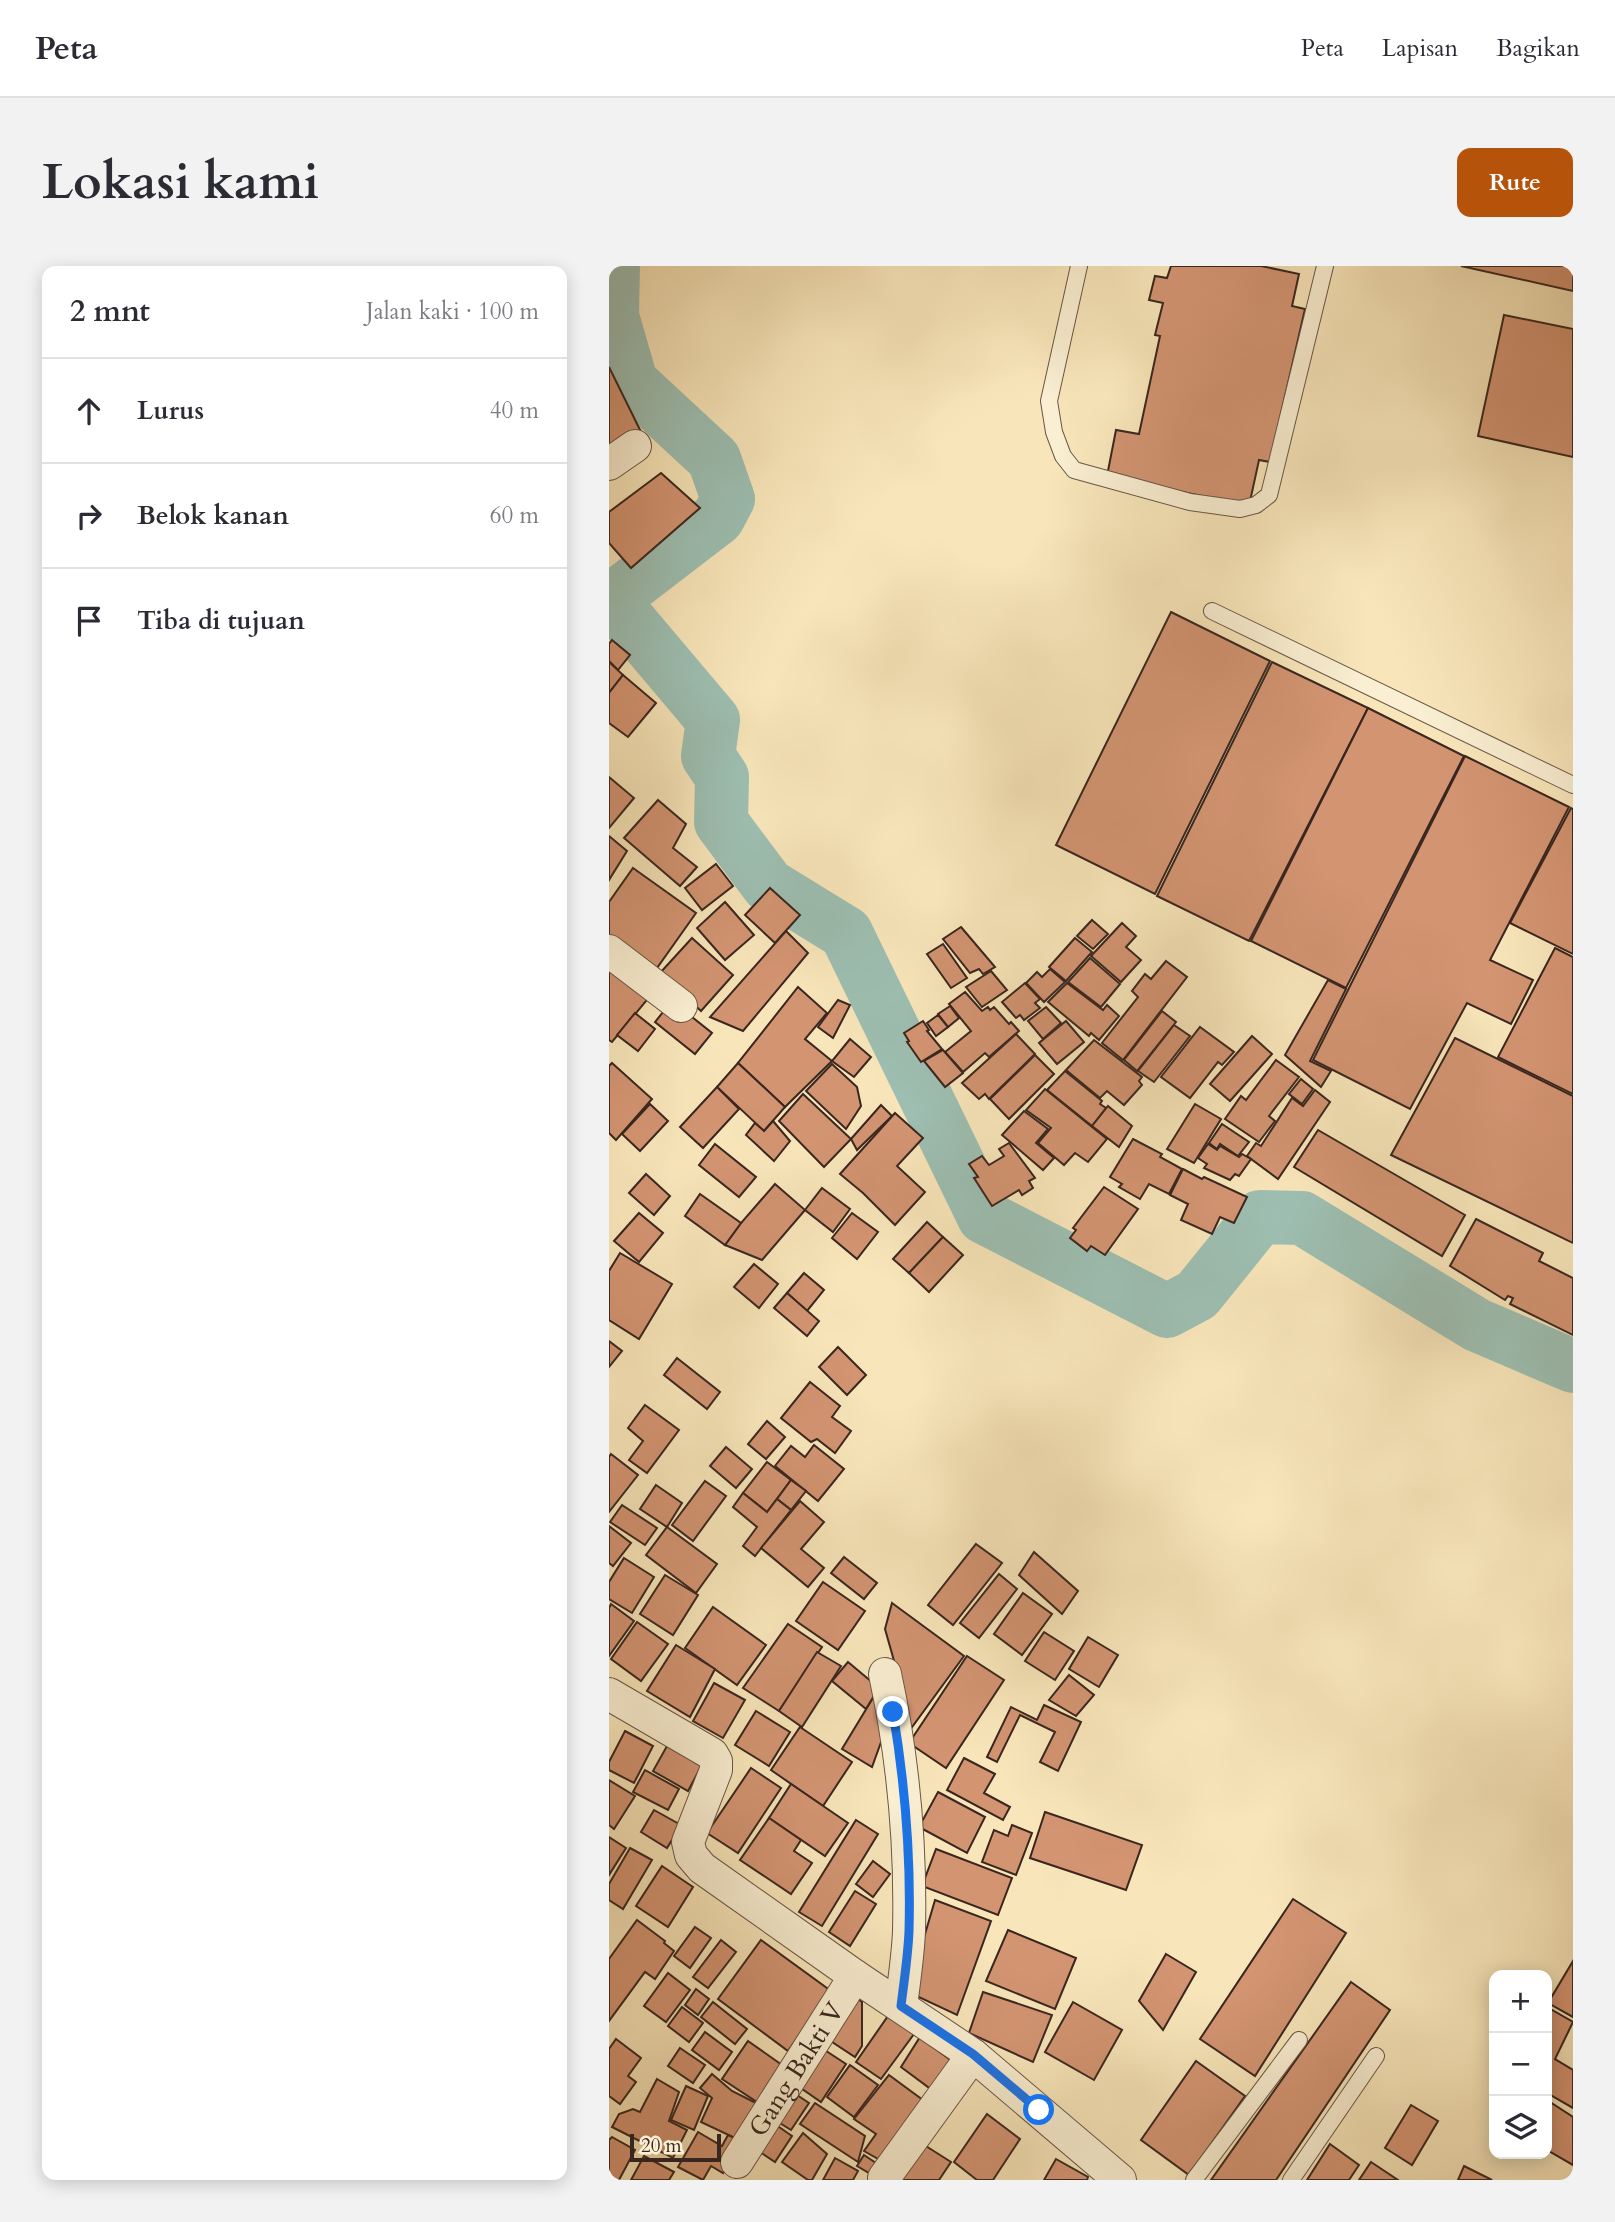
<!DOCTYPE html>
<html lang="id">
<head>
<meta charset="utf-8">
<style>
  :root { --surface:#fff; --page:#f2f2f3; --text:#2b2b33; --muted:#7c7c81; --line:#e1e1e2; --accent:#b45309 }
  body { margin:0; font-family:Cardo,serif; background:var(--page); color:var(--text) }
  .controls { position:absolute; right:21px; bottom:21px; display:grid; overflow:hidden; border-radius:14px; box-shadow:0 4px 18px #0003 }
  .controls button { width:63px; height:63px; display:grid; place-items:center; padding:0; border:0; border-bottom:2px solid var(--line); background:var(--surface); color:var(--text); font:35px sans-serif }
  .scale { position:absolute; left:21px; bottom:18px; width:91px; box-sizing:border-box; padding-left:7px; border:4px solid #39261f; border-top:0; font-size:19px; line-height:24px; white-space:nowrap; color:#39261f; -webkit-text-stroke:5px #faefd2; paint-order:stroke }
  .stop { position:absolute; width:21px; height:21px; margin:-16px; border:5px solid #1a73e8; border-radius:50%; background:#fff }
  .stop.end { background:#1a73e8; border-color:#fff; box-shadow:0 2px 7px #0008 }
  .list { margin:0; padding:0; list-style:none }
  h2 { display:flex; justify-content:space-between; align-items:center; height:91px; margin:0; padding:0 28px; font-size:30px }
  h2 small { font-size:23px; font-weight:400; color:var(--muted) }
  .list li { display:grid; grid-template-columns:46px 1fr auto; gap:21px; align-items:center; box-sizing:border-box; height:105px; padding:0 28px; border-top:2px solid var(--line) }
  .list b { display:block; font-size:26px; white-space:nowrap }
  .list em { font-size:23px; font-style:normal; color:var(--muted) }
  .icon { flex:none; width:38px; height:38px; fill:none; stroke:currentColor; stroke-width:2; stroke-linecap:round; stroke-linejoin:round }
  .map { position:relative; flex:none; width:964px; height:1914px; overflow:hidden; border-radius:14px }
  header { display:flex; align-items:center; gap:42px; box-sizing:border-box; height:98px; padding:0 35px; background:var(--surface); border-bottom:2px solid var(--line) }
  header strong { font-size:33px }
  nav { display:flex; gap:38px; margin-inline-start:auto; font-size:24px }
  .intro { display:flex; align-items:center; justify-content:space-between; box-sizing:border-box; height:168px; padding:0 42px }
  h1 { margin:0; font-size:49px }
  .button { padding:18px 32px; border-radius:14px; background:var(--accent); color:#fff; font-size:24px; font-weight:700 }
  main { display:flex; gap:42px; padding:0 42px }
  aside { flex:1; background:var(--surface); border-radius:14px; box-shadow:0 4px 18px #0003 }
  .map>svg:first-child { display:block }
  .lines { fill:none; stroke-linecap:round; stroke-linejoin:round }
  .river { stroke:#9dbfb2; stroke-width:54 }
  .building { fill:#d39472; stroke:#39261f; stroke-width:2 }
  .service-casing { stroke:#695646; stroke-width:18 }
  .minor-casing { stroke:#695646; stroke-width:34 }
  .service { stroke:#faefd2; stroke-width:16 }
  .minor { stroke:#faefd2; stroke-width:32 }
  .route { stroke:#1a73e8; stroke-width:9 }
  .labels { text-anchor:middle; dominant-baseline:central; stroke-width:7; stroke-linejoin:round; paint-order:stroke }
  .street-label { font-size:26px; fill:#39261f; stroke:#faefd2 }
</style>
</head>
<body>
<header>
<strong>Peta</strong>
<nav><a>Peta</a><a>Lapisan</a><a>Bagikan</a></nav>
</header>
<div class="intro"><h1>Lokasi kami</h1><a class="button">Rute</a></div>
<main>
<aside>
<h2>2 mnt<small>Jalan kaki · 100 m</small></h2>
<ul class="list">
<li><svg class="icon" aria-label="ahead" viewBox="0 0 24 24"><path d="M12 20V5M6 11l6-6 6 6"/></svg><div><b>Lurus</b></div><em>40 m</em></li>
<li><svg class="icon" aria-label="right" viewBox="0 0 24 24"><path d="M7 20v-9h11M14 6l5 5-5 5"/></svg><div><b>Belok kanan</b></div><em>60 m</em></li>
<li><svg class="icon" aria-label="arrive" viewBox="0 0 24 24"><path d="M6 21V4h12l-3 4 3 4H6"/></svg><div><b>Tiba di tujuan</b></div></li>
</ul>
</aside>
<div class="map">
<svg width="964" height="1914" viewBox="0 0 964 1914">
  <rect width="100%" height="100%" fill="#f8e6ba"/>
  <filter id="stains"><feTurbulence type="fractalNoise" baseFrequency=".00286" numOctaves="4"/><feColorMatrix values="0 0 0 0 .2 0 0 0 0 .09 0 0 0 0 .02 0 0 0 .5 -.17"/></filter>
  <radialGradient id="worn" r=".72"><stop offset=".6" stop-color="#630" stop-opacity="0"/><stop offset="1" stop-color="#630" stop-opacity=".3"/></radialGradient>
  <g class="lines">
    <!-- river -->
    <path class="river" d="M4,0L3,50L22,116L105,193L119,233L109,252L14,325L12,345L104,454L99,490L113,511L112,556L159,619L237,667L375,951L558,1045L588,1029L651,951L693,952L868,1059L964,1100"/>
  </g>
  <!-- building -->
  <g class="building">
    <path d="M562,0H652L690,8L683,40L696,43L661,196L650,194L640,240L498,210L507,164L530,168L551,70L546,69L554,37L540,34L546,10L558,12Z"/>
    <path d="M852,0H964V25Z"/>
    <path d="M895,49L964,63V191L869,170Z"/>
    <path d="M0,101L35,172L0,185Z"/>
    <path d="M52,207L91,242L22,302L0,277V246Z"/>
    <path d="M562,346L661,395L546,628L447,579Z"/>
    <path d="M3,374L21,389L9,404L0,395V378Z"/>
    <path d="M0,396L14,409L0,427Z"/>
    <path d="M663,396L759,442L640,675L548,630Z"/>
    <path d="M14,409L47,437L19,471L0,457V427Z"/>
    <path d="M759,442L855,490L737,722L642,675Z"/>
    <path d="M856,490L960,541L881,694L924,714L902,758L858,737L801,843L704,794Z"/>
    <path d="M0,511L25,532L0,562Z"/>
    <path d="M49,534L77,558L64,582L88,601L71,620L15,572Z"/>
    <path d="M962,542L964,543V688L901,657Z"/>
    <path d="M0,570L18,585L0,614Z"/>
    <path d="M107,598L124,620L93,644L76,622Z"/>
    <path d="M24,602L87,647L43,709L0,678V636Z"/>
    <path d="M161,622L191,649L166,677L136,649Z"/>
    <path d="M116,636L145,669L116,694L88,662Z"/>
    <path d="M483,654L499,668L484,683L468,670Z"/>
    <path d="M513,657L527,670L517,681L532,694L512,716L482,690Z"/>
    <path d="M352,661L386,701L374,708L370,703L361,707L334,673Z"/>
    <path d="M177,665L199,687L134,765L101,751Z"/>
    <path d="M83,672L124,709L92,745L51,707Z"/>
    <path d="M466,672L483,686L457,715L440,701Z"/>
    <path d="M334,678L358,712L342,722L318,688Z"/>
    <path d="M946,682L964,691V828L889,791Z"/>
    <path d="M0,686L47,723L3,776L0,774Z"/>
    <path d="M481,692L511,718L492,741L459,716Z"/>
    <path d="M557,695L578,711L514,794L493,777L529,731L523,725L536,708L542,713Z"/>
    <path d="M441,703L456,716L435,736L417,717L428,706L433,711Z"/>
    <path d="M382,705L398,724L373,741L357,721Z"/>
    <path d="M719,714L737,723L701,795L722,805L712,821L676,789Z"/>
    <path d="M416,717L431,733L426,737L431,742L415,754L411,749L407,752L393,736Z"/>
    <path d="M458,717L494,744L498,739L510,750L490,774L482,767L480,770L439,736Z"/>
    <path d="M189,721L218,747L196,773L223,795L176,841L129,797Z"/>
    <path d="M356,726L373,745L379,741L381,744L385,741L400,758L402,756L410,765L380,791L376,787L354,806L336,786L362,765L340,738Z"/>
    <path d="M229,734L241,739L224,772L209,761Z"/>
    <path d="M63,735L103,767L86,788L46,756Z"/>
    <path d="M341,740L350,752L339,761L329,748Z"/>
    <path d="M437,741L452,757L434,773L419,755Z"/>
    <path d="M553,745L567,756L528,805L515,794Z"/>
    <path d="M26,747L46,763L29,785L8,769Z"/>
    <path d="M329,749L339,761L327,770L318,757Z"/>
    <path d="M314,755L320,764L318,765L333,783L312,796L298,776L300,775L295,767Z"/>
    <path d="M457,755L475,776L448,798L430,777Z"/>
    <path d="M565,759L581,770L545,816L529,805Z"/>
    <path d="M591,761L625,786L613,799L609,796L581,832L552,811Z"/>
    <path d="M407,768L426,788L380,833L376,828L370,833L353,817Z"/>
    <path d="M643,770L663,788L621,835L601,818Z"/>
    <path d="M846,772L964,830V977L782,889Z"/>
    <path d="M241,773L262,791L245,811L223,795Z"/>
    <path d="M485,774L533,811L530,815L533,819L515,839L498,825L491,832L457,804Z"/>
    <path d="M334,784L354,807L336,821L315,795Z"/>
    <path d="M426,789L445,808L400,853L381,833Z"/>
    <path d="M667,794L690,811L660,850L666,855L650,876L616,853L632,830L637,834Z"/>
    <path d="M3,797L43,833L7,874L0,867V800Z"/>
    <path d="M129,797L176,841L155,865L108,821Z"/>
    <path d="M223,798L248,821L252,840L237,863L197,825Z"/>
    <path d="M456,805L493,835L491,838L497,842L483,860L438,824Z"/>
    <path d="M692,813L704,823L693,838L680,828Z"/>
    <path d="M108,821L130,843L94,882L71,861Z"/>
    <path d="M436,823L498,873L479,896L466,887L455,899L429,877L442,862L417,844Z"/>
    <path d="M706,824L721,836L669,913L638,890L647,877L652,880L683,832L694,840Z"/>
    <path d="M194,828L242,873L215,901L170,855Z"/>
    <path d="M41,838L59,855L31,885L13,868Z"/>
    <path d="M586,838L612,853L585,897L558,883Z"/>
    <path d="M272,839L283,850L248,884L242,873Z"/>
    <path d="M499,840L523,860L510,881L483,860Z"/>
    <path d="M415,845L439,863L427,877L445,892L434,904L393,869Z"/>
    <path d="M286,847L314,872L288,900L316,926L286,959L254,927L231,908Z"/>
    <path d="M164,855L181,875L165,895L137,869L146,857L155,865Z"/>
    <path d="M613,858L640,876L629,890L611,878L608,883L600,877Z"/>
    <path d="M709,864L856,949L833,990L685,901Z"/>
    <path d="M524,873L553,888L551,891L573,903L560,928L540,918L531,933L510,921L513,918L501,911Z"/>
    <path d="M400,877L426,912L420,915L424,922L413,929L410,924L383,940L365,912L369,911L360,898L373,890L380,899L395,890L390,883Z"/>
    <path d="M106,878L147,911L130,931L90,899Z"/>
    <path d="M599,878L608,884L611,880L630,891L633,888L642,893L630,910L626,908L621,914L595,902L598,898L589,892Z"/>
    <path d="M574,903L593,913L595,911L638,931L625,957L611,951L603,968L572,954L579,938L561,929Z"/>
    <path d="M37,908L61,930L45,949L20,927Z"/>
    <path d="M166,918L196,944L153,994L116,979L132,957Z"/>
    <path d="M495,921L529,943L496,989L482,980L478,985L461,972L467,964L464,962Z"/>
    <path d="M213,922L241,943L224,966L196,944Z"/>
    <path d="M91,928L132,957L116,979L76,950Z"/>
    <path d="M30,947L54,967L30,996L5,975Z"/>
    <path d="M243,947L269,966L248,993L223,972Z"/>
    <path d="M867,953L934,987L930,995L964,1012V1069L901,1038L904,1032L899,1030L896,1034L841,1000Z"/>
    <path d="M318,956L334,971L300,1007L284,993Z"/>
    <path d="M334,971L354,989L320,1026L300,1007Z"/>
    <path d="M11,987L63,1018L30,1073L0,1054V1005Z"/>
    <path d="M145,998L169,1018L150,1042L125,1021Z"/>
    <path d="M195,1007L215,1024L198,1045L178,1027Z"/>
    <path d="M178,1027L210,1055L198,1070L165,1042Z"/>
    <path d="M0,1075L13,1085L0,1101Z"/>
    <path d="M229,1081L257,1109L238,1129L210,1101Z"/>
    <path d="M68,1092L111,1126L98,1143L55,1109Z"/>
    <path d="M201,1116L231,1140L223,1151L242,1165L226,1187L208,1173L202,1176L172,1152Z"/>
    <path d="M36,1139L70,1164L38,1207L20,1194L34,1175L19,1162Z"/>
    <path d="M158,1155L176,1171L157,1193L139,1178Z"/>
    <path d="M205,1179L235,1203L209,1235L166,1200L182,1180L196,1191Z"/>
    <path d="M117,1181L143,1203L127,1222L101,1200Z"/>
    <path d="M2,1188L29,1209L0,1246V1191Z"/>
    <path d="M158,1196L182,1214L158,1246L134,1227Z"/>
    <path d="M182,1214L197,1225L182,1244L168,1233Z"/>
    <path d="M96,1215L117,1230L84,1275L63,1259Z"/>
    <path d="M47,1219L73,1237L58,1261L31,1243Z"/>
    <path d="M134,1227L158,1246L168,1233L182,1244L146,1290L134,1280L148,1261L124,1241Z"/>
    <path d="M191,1235L215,1256L192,1283L215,1302L199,1321L152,1282Z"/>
    <path d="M13,1239L48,1262L36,1279L1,1256Z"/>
    <path d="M0,1260L22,1277L4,1300L0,1297Z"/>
    <path d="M58,1261L108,1298L87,1327L37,1289Z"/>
    <path d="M367,1278L393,1297L344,1359L319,1339Z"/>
    <path d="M425,1286L469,1325L453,1348L410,1309Z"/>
    <path d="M235,1291L268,1317L255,1333L222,1307Z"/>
    <path d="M15,1292L45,1311L23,1347L0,1333V1316Z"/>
    <path d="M390,1308L408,1323L370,1372L351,1357Z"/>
    <path d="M56,1309L89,1329L64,1369L31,1348Z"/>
    <path d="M214,1316L256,1345L229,1384L187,1355Z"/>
    <path d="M414,1327L443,1348L413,1389L385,1368Z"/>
    <path d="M283,1337L355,1390L295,1472L293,1423L276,1363Z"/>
    <path d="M2,1338L25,1355L0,1390V1342Z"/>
    <path d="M104,1341L157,1379L128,1419L76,1382Z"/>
    <path d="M28,1356L59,1378L32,1415L2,1393Z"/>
    <path d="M179,1358L213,1381L170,1445L134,1422Z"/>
    <path d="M435,1366L465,1385L446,1414L416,1395Z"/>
    <path d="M479,1371L509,1389L490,1421L460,1403Z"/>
    <path d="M67,1379L106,1403L81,1451L38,1425Z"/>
    <path d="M208,1386L232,1400L193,1461L170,1445Z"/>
    <path d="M358,1390L395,1414L337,1502L300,1477Z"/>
    <path d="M239,1396L270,1422L257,1443L223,1415Z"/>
    <path d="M460,1409L485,1429L467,1450L440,1434Z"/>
    <path d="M105,1417L136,1434L114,1472L84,1455Z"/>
    <path d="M270,1422L280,1454L263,1501L233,1483Z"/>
    <path d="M435,1439L472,1456L449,1505L431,1496L446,1466L411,1449L388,1496L378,1491L402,1441L428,1454Z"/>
    <path d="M147,1445L181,1466L160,1500L126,1479Z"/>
    <path d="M191,1461L243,1496L214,1540L162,1504Z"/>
    <path d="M16,1465L44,1480L25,1517L0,1504V1496Z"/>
    <path d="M58,1480L93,1499L79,1525L44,1505Z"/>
    <path d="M355,1492L386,1508L375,1527L401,1541L394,1554L338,1524Z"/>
    <path d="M142,1502L172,1522L129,1587L98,1567Z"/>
    <path d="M36,1504L70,1523L59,1544L24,1526Z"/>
    <path d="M0,1514L26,1530L5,1563L0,1559Z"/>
    <path d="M182,1518L239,1557L216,1590L160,1552Z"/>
    <path d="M329,1526L376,1551L358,1587L310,1561Z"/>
    <path d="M45,1544L72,1559L58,1582L32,1566Z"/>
    <path d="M436,1546L533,1579L517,1624L421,1592Z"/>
    <path d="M160,1552L192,1574L185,1585L203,1597L182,1628L131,1594Z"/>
    <path d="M247,1554L269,1568L213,1660L190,1646Z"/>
    <path d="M403,1559L423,1567L407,1609L373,1596L385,1564L399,1570Z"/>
    <path d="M0,1571L17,1582L0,1609Z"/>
    <path d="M21,1582L43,1594L14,1643L0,1634V1618Z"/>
    <path d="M327,1583L403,1612L389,1649L313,1620Z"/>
    <path d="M264,1595L281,1608L264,1631L247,1618Z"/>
    <path d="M53,1600L84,1621L59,1661L27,1640Z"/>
    <path d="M246,1625L267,1638L241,1680L220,1666Z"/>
    <path d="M684,1633L737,1667L646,1810L591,1773Z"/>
    <path d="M326,1634L382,1655L348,1749L299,1726Z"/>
    <path d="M28,1654L56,1675L55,1677L65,1685L46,1713L36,1706L0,1755V1693Z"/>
    <path d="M86,1661L102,1672L81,1702L65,1690Z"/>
    <path d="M399,1664L467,1692L446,1743L377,1715Z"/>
    <path d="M112,1674L127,1686L99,1722L84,1711Z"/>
    <path d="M152,1674L222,1725L179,1785L109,1733Z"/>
    <path d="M557,1688L587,1706L554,1764L530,1735Z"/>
    <path d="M964,1695V1751L939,1737Z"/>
    <path d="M59,1707L81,1724L57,1756L35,1740Z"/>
    <path d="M742,1716L781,1744L667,1914H602Z"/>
    <path d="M87,1723L100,1733L89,1749L76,1739Z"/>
    <path d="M374,1726L443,1749L424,1796L360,1767Z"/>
    <path d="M242,1728L253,1736V1780L246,1791L214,1770Z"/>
    <path d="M104,1736L138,1763L126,1778L92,1751Z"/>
    <path d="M464,1736L513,1764L485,1814L436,1786Z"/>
    <path d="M73,1741L94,1757L80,1776L59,1760Z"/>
    <path d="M938,1741L964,1756L946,1793L964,1804V1842L938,1827Z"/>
    <path d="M279,1750L305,1768L272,1813L247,1796Z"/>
    <path d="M96,1766L123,1786L110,1804L83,1784Z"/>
    <path d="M311,1771L344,1796L323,1824L292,1801Z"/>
    <path d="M7,1773L32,1792L19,1810L27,1816L11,1838L0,1830V1783Z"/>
    <path d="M139,1775L173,1799L148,1836L113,1813Z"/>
    <path d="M208,1779L237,1798L212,1836L183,1816Z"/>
    <path d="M71,1782L96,1799L84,1817L59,1800Z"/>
    <path d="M587,1795L636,1830L580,1909L532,1874Z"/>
    <path d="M241,1799L269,1819L245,1851L218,1831Z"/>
    <path d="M103,1808L123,1825L147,1837L130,1874L92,1856L103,1832L91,1822Z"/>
    <path d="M280,1809L322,1840L278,1898L255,1885L267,1868L245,1853Z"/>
    <path d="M48,1813L70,1826L60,1855L78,1864L64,1892L3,1861L10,1848L24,1843L31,1846Z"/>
    <path d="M77,1820L99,1830L85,1864L62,1854Z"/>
    <path d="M179,1823L200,1837L182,1864L161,1851Z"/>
    <path d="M938,1834L964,1851V1899L938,1884Z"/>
    <path d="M206,1837L256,1870L249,1896L191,1858Z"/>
    <path d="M802,1839L829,1855L803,1899L776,1882Z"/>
    <path d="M378,1848L411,1873L384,1914H368L345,1896Z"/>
    <path d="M160,1854L183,1870L166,1896L142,1880Z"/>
    <path d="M89,1866L113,1880L119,1869L132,1875L114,1907L102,1900L94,1914L69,1901Z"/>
    <path d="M194,1867L218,1888L203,1914H199L173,1896Z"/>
    <path d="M3,1871L26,1884L10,1914H0V1874Z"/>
    <path d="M309,1875L342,1896L330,1914H284Z"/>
    <path d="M721,1878L750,1899L740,1914H698Z"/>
    <path d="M255,1889L276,1903L270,1913L248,1900Z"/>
    <path d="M35,1890L65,1906L60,1914H22Z"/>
    <path d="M226,1892L249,1905L244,1914H214Z"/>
    <path d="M447,1893L479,1911L478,1914H435Z"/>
    <path d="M762,1896L789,1914H750Z"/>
    <path d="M855,1900L883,1914H849Z"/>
  </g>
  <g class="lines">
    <!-- service casing -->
    <g class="service-casing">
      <g id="service">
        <path d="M470,0L440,135L445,166L454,190L465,204L581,236L631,243L647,239L660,229L716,0"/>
        <path d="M603,345L964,519"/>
        <path d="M585,1914L690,1774"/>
        <path d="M682,1914L767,1790"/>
      </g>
    </g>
    <!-- minor casing -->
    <g class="minor-casing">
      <g id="minor">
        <path d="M0,198L26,180"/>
        <path d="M0,685L72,740"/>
        <path d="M276,1408C294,1491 302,1579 300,1665C299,1690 295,1715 292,1740"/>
        <path d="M0,1428L103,1488L107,1495V1504L79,1576L82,1589L93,1602L246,1710L364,1789L511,1914"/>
        <path id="s1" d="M128,1896L246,1710"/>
        <path d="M275,1912L364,1789"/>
      </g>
    </g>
    <!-- service -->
    <use href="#service" class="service"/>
    <!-- minor -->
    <use href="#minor" class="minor"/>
  </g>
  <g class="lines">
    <!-- route -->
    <path class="route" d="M284,1446C296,1518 302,1593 300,1665C299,1690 295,1715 292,1740L364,1788L430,1844"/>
  </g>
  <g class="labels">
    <!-- street labels -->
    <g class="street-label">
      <text stroke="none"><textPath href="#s1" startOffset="110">Gang Bakti V</textPath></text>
    </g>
  </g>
  <rect width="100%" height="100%" filter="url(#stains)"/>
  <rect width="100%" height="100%" fill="url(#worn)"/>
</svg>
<div class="controls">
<button>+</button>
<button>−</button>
<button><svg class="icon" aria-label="layers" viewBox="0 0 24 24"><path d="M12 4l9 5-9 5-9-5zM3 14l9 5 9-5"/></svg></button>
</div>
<div class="scale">20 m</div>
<div class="stop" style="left:430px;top:1844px"></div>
<div class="stop end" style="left:284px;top:1446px"></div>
</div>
</main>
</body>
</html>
